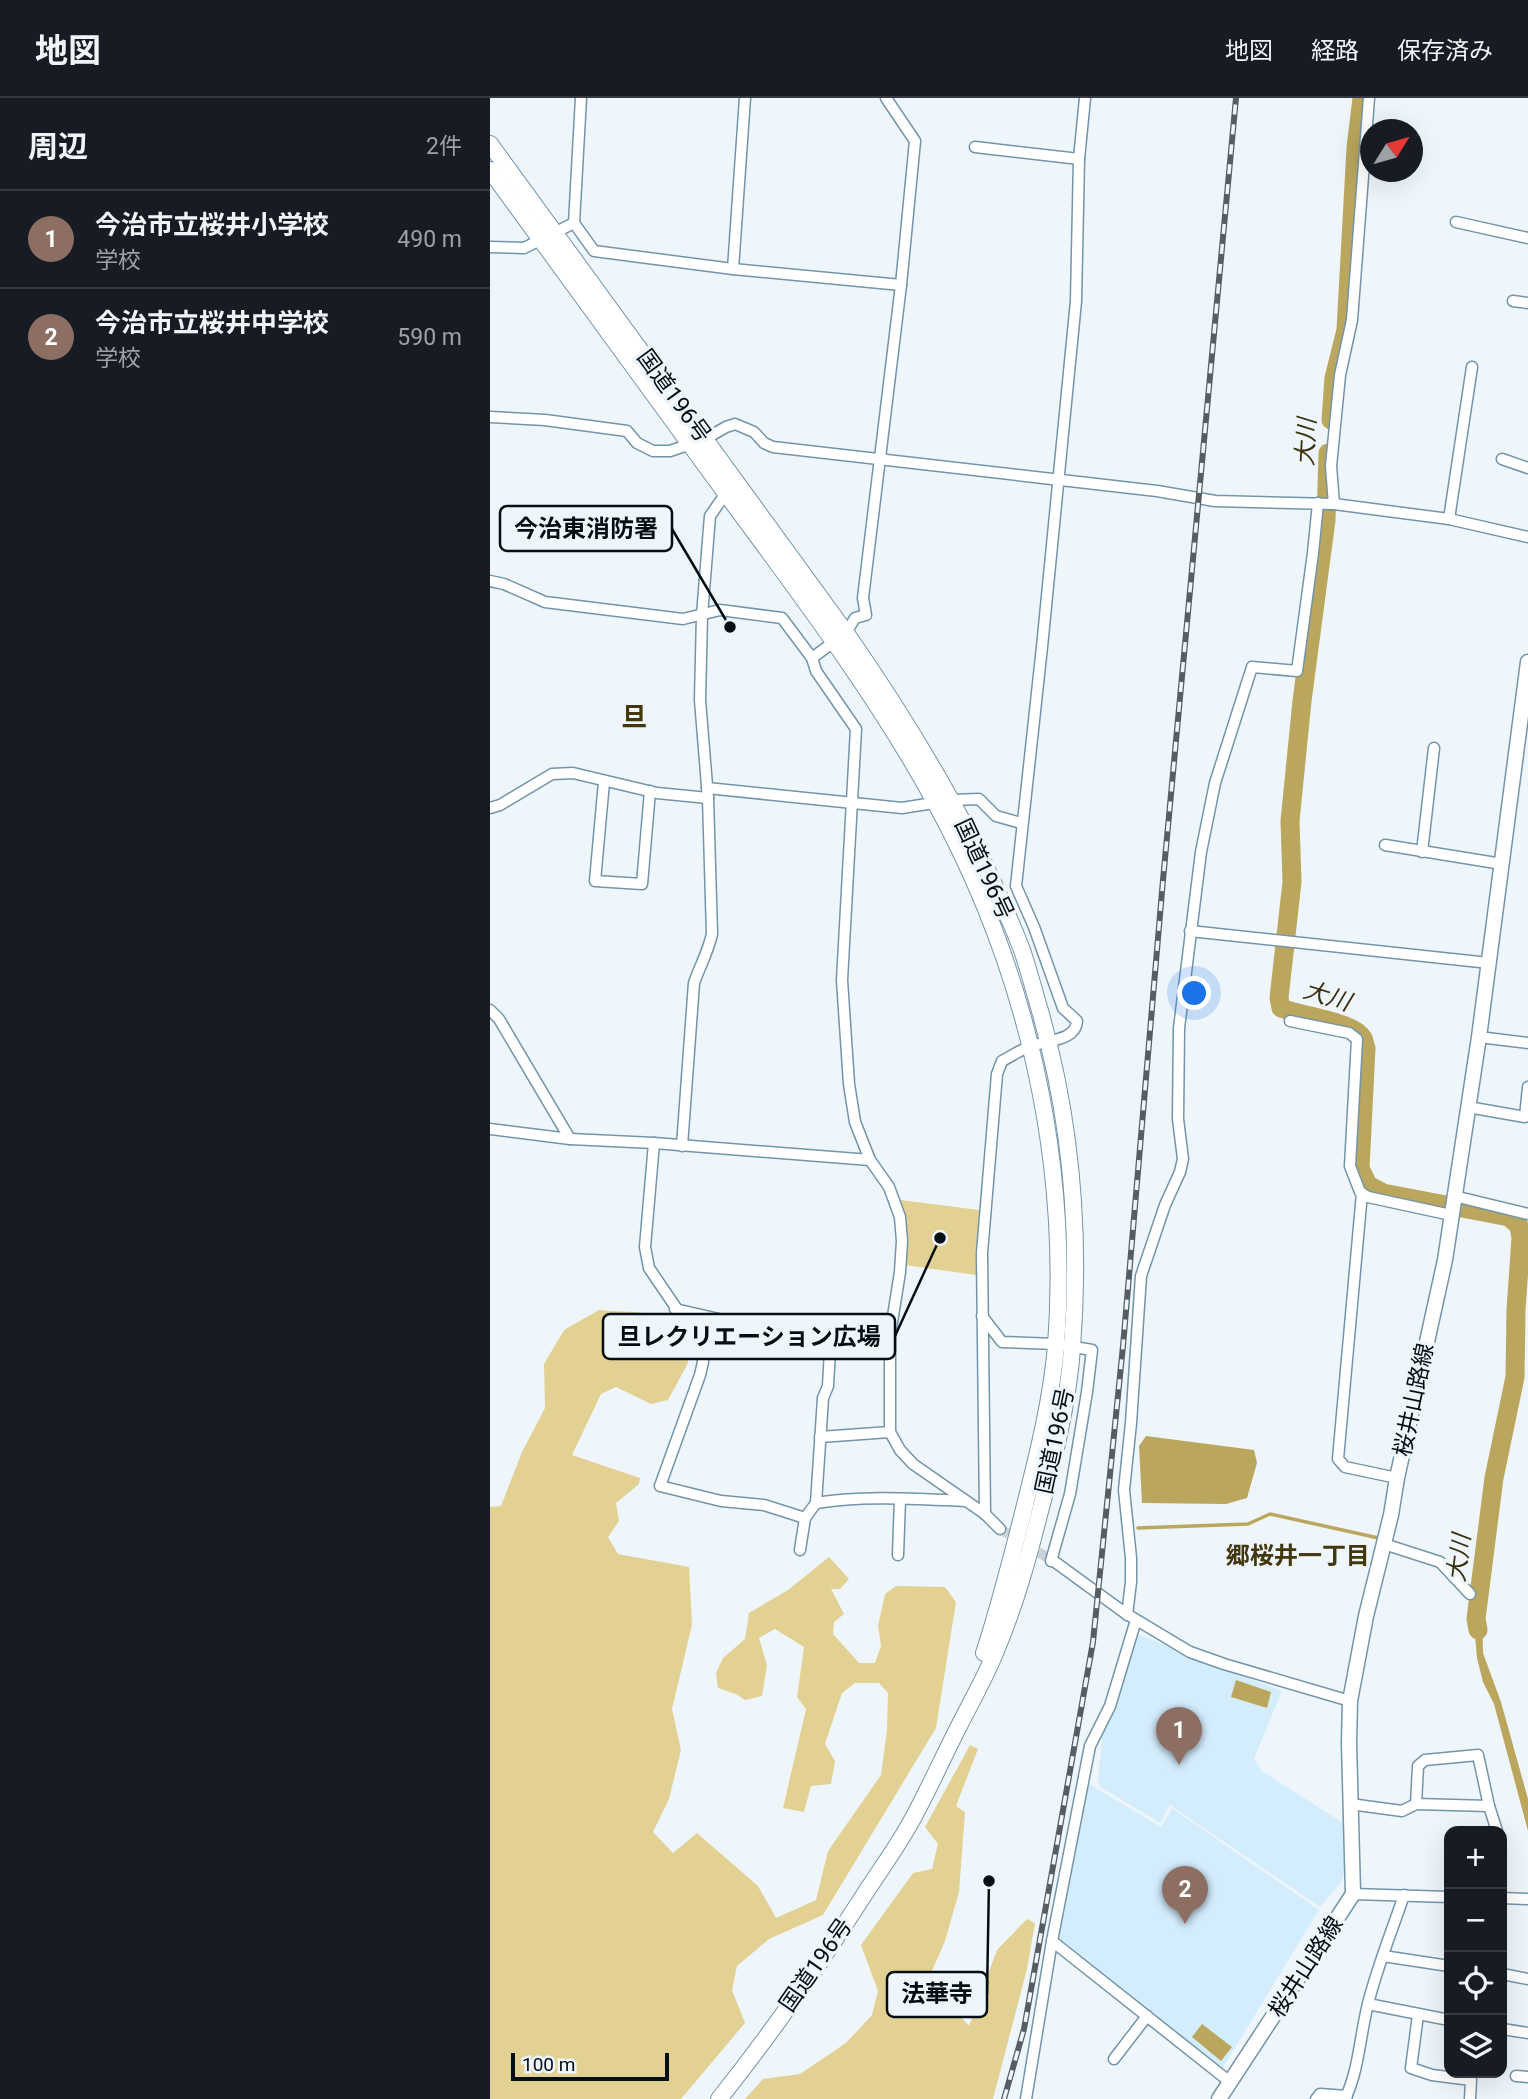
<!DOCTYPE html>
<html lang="ja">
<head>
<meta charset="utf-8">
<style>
  :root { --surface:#171b24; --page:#242831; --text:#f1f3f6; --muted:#9ea1a6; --line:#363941; --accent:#0f766e }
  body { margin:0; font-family:Roboto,"Noto Sans JP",sans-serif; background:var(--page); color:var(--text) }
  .controls { position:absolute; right:21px; bottom:21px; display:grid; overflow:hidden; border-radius:14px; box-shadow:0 7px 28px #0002 }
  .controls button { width:63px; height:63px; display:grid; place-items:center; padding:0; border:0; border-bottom:2px solid var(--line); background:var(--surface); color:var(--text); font:35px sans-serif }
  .compass { position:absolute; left:870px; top:21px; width:63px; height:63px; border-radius:50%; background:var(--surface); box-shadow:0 7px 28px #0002; rotate:53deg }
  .scale { position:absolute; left:21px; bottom:18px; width:158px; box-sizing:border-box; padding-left:7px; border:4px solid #030e15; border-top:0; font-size:19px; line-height:24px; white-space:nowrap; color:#030e15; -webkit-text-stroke:5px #eff6fb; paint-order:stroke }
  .you { position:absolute; left:705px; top:896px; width:24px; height:24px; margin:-18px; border:5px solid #fff; border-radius:50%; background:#1a73e8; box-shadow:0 0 0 10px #1a73e833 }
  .badge { display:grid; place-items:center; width:46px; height:46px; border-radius:50%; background:var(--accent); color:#fff; font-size:23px; font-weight:700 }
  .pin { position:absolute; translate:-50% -58px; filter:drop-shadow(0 2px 4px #0008) }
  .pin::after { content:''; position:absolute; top:37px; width:24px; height:21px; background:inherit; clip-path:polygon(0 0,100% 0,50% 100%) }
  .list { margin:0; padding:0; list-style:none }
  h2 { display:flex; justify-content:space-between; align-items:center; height:91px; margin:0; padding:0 28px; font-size:30px }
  h2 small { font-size:23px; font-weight:400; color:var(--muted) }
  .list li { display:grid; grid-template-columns:46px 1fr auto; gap:21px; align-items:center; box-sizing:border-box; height:98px; padding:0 28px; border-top:2px solid var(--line) }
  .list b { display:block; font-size:26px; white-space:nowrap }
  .list p { margin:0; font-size:23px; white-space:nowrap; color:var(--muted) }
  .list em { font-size:23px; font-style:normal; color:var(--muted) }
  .icon { flex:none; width:38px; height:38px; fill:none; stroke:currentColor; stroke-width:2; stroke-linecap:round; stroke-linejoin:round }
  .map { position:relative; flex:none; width:1038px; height:2001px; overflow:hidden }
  header { display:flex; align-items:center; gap:42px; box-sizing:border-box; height:98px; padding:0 35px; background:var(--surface); border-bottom:2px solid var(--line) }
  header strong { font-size:33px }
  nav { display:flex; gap:38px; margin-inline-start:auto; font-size:24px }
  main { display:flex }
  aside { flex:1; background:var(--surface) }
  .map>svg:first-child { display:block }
  .built { fill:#d4edfd }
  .green { fill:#e2d193 }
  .water { fill:#baa65d }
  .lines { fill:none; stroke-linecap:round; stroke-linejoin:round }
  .stream { stroke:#baa65d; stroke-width:3.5 }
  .river { stroke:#baa65d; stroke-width:19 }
  .minor-tunnel { stroke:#ccd3d8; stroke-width:10; stroke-dasharray:10 5; stroke-linecap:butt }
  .minor-casing { stroke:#7494a9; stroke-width:13 }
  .major-casing { stroke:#7494a9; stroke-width:17 }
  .highway-casing { stroke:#7494a9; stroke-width:18 }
  .minor { stroke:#fff; stroke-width:10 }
  .major { stroke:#fff; stroke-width:14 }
  .highway { stroke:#fff; stroke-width:16 }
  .rail-casing { stroke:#555e65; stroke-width:6 }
  .rail { stroke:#eff6fb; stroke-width:3.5; stroke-dasharray:10; stroke-linecap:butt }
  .labels { text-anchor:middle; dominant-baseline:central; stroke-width:7; stroke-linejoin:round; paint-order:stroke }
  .street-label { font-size:23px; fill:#030e15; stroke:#eff6fb }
  .water-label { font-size:24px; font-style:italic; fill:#39300f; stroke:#eff6fb }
  .neighbourhood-label { font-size:24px; font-weight:bold; fill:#42370d; stroke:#eff6fb }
  .quarter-label { font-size:26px; font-weight:bold; fill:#42370d; stroke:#eff6fb }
  .leader { fill:none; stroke:#030e15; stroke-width:2.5 }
  .callout-dot { fill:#030e15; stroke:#eff6fb; stroke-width:2.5 }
  .callout { fill:#eff6fb; stroke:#030e15; stroke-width:2.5 }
  .callout-label { font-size:24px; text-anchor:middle; font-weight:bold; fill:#030e15 }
</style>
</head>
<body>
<header>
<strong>地図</strong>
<nav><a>地図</a><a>経路</a><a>保存済み</a></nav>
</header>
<main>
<aside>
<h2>周辺<small>2件</small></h2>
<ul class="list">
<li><span class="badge" style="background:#8d6e63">1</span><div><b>今治市立桜井小学校</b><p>学校</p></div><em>490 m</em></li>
<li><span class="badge" style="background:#8d6e63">2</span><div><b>今治市立桜井中学校</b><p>学校</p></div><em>590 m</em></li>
</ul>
</aside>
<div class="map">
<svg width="1038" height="2001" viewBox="0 0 1038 2001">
  <rect width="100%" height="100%" fill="#eff6fb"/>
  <!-- built -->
  <g class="built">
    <path d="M647,1536L792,1593L764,1661L772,1673L853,1725L856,1763L852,1783L830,1809L680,1707L670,1725L609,1688L608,1682L613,1631Z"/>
    <path d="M599,1686L671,1729L682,1710L829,1812L732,1971L567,1840L595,1699Z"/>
  </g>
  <!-- green -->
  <g class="green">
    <path d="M411,1102L489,1112L486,1177L407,1166L413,1122Z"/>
    <path d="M109,1212C127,1214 179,1213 190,1225C195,1230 199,1242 202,1249L197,1267L178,1302L161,1306L126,1289L111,1296L82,1357L150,1380L149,1386L126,1405L129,1423L118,1439L128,1456L199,1469L202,1527L182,1611L191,1652L179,1701L163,1734L183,1755L207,1735L268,1788L286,1820L326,1802L338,1753L391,1677L397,1632L398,1595L389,1585H365L352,1595L335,1646L345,1663L341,1686L321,1688L314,1714L293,1710L316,1611L307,1599L314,1549L285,1531L269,1540L277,1567L272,1598L255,1602L246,1596L228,1590L226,1575L233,1560L255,1541L259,1515L298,1492L339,1459L359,1481L350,1491H341L354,1516L344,1524L343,1536L369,1565H385L391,1548L388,1528L395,1496L406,1488L455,1489L466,1504L446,1630L333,1817L279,1841L247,1868L242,1892L255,1925L191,2001H0V1409L11,1408L32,1354L55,1310L54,1266L74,1232Z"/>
    <path d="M480,1647L488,1651L466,1708L475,1714L469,1794L455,1843L438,1882L479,1928L507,1852L537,1821L545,1825L537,1871L503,2001H255L273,1981L310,1976L356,1945L382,1917L388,1893L371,1847L423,1775L442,1771L448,1746L435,1729Z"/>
  </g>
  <!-- water -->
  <g class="water">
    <path d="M656,1338L764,1352L767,1365L757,1400L736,1406L652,1405L649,1348Z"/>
    <path d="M985,1504L992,1507L993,1555L1011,1604L1038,1701V1733L1004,1606L993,1584L987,1560L984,1526L978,1505Z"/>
    <path d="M746,1582L781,1594L777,1610L741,1599Z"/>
    <path d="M712,1926L742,1949L731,1963L702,1939Z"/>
  </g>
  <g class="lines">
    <!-- stream -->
    <path class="stream" d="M648,1430L758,1426L780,1416L893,1441"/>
    <!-- river -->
    <g class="river">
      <path d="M841,322L844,280L856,232L866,50L872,0"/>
      <path d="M838,355L836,422L812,603L800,723L802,784L789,900L791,910C810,918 863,923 873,940C874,943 875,947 876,950L870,1070L878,1087L893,1095L1019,1119L1029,1128L1031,1140L1026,1212L1025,1279L1004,1380L986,1521L988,1532"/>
    </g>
    <!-- minor-tunnel -->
    <path class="minor-tunnel" d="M510,1431L565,1464"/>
    <!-- minor casing -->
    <g class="minor-casing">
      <g id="minor">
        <path d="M485,49L589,61"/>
        <path d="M966,124L1038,140"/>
        <path d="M84,125L91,0"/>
        <path d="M0,149L34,150L84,125L104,153L243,171L411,187"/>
        <path d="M243,171L255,0"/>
        <path d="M1023,203L1038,205"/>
        <path d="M0,319L55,322L137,333L147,345L163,353H180L215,341L236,329L245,326L264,334L274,345L283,349L667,393L725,403L844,406L959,421L1038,439"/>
        <path d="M1012,361L1038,370"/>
        <path d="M844,406L841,368L850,277L862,222L879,0"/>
        <path d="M959,421L982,269"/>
        <path d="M0,483L14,486L55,504L193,521L230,512L292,520L322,560L356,535L365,520L376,517L373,500L411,187L425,43L396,0"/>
        <path d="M322,560L326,573L366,631L352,882L359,986L365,1024L380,1062L399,1089L410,1119L412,1143L410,1174L400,1237V1334L410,1352L423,1366L495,1416L510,1431"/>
        <path d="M114,684L105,783L152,786L160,693"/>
        <path d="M217,690L412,710L462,702L489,701L506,718L531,725"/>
        <path d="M0,710L10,707L62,676L83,675L167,695L218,700"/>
        <path d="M895,747L1012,766"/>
        <path d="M932,754L944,650"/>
        <path d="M700,833L999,865"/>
        <path d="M0,912L9,921L80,1041"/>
        <path d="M800,923L859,935L867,941L860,1068L870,1094L878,1099L961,1117"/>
        <path d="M989,939L1038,945"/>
        <path d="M978,1009L1035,1019L1038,989"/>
        <path d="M0,1031L80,1041L164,1045L380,1062"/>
        <path d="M164,1045L155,1149L159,1170L212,1248L213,1264L210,1277L170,1388L231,1403L274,1407L315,1420L326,1405C376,1397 426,1401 476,1403"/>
        <path d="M192,1048L204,885C210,868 218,854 222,836L218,700L210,602L212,517L220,418L236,395"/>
        <path d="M872,1095L848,1361L855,1369L907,1380"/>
        <path d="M964,1098L1038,1116"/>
        <path d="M185,1211L242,1224L341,1235"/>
        <path d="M492,1218L512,1244L566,1246L602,1252L597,1294L580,1396L561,1463"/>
        <path d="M330,1339L400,1334"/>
        <path d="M326,1405L333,1300L338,1288L341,1235L400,1237"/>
        <path d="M495,1416L492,1155L507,976L512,963C522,958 531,951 542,948C557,942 586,943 587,923L573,910L544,829L526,788L552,549L586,203L589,61L595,0"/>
        <path d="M894,1446L950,1464L980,1496"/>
        <path d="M310,1452L315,1420"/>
        <path d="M408,1457L410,1401"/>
        <path d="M565,1464L635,1515L700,1554L734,1566L860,1603"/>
        <path d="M637,1517L641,1484V1460L634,1392L641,1325L651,1178L675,1107L690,1074L693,1061L688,1021L689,930L711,754L725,685L762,569L807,573L823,455L828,405"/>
        <path d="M860,1706L912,1713L926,1706L928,1668L935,1662L988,1657L999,1708L926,1706"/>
        <path d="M999,1708L1007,1733"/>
        <path d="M863,1796L959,1799"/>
        <path d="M1012,1800L1038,1801"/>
        <path d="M562,1843L740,1984"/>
        <path d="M893,1858L959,1868"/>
        <path d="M1012,1876L1038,1881"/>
        <path d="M878,1906L959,1922"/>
        <path d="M928,1917L921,1970L942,1977L981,1982L980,2001"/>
        <path d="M1012,1931L1038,1935"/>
        <path d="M624,1961L657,1918"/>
        <path d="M1026,1978L1038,1979"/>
        <path d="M536,2001L562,1843L600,1648L620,1608L646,1522"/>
        <path d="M826,2001L830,1996L857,1998"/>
        <path d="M855,2001C869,1972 870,1937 878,1906C887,1869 902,1833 914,1797"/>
      </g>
    </g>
    <!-- major casing -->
    <g class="major-casing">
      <path id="major" d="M729,2001L863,1796L859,1645L860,1603L876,1518L901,1417L907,1380L955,1162L989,939L1038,564"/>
    </g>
    <!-- highway casing -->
    <g class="highway-casing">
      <g id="highway">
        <path d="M0,46L356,535C425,634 488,739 532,852C538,870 543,888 548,906C581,1018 591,1134 582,1250C578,1309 562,1368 547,1425C536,1469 523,1513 505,1555C495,1580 481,1604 469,1628C453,1659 439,1691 422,1722C408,1748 390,1772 374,1797C329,1867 281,1936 229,2001"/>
        <path d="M0,72C80,182 160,291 240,401C312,499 387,597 445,704C536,870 580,1059 566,1248C561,1306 546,1363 532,1419C520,1465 509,1510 494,1555"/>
      </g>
    </g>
    <!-- minor -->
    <use href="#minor" class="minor"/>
    <!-- major -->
    <use href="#major" class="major"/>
    <!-- highway -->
    <use href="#highway" class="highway"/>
    <!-- rail casing -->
    <g class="rail-casing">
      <path id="rail" d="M514,2001L534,1931L603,1544L633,1248L673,782L746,0"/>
    </g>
    <!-- rail -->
    <use href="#rail" class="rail"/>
  </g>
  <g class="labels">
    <!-- street labels -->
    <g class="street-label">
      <text transform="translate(184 298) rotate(54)">国道196号</text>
      <text transform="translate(494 771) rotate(65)">国道196号</text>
      <text transform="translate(924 1302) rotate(-78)">桜井山路線</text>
      <text transform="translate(565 1343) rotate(-78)">国道196号</text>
      <text transform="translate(326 1867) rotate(-55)">国道196号</text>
      <text transform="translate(816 1869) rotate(-57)">桜井山路線</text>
    </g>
    <!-- water labels -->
    <g class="water-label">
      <text transform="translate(816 344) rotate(-87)">大川</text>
      <text transform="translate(837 898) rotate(17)">大川</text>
      <text transform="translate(969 1460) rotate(-83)">大川</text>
    </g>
    <!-- neighbourhood labels -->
    <g class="neighbourhood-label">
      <text x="808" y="1458">郷桜井一丁目</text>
    </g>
    <!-- quarter labels -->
    <g class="quarter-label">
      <text x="144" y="619">旦</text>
    </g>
  </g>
  <!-- callouts -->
  <path class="leader" d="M240 529L182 431M450 1140L405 1238M499 1783L497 1896"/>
  <g class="callout-dot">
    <circle cx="240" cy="529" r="7"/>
    <circle cx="450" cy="1140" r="7"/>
    <circle cx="499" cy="1783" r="7"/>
  </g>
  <g class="callout">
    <rect x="10" y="408" width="172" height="45" rx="7"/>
    <rect x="113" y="1216" width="292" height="45" rx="7"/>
    <rect x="397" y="1874" width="100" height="45" rx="7"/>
  </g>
  <g class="callout-label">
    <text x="96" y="439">今治東消防署</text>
    <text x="259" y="1247">旦レクリエーション広場</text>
    <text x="447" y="1904">法華寺</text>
  </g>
</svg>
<div class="controls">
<button>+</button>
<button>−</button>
<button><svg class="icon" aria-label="locate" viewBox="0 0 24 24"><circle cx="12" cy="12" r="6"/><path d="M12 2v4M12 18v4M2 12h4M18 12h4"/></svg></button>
<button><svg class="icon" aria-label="layers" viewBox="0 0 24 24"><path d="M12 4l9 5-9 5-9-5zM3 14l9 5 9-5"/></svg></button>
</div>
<svg class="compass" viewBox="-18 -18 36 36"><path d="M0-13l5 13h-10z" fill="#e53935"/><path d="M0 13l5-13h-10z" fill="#9ea1a6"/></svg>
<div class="scale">100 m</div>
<div class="you"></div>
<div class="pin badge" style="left:689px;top:1667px;background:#8d6e63">1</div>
<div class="pin badge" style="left:695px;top:1826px;background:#8d6e63">2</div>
</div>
</main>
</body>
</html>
